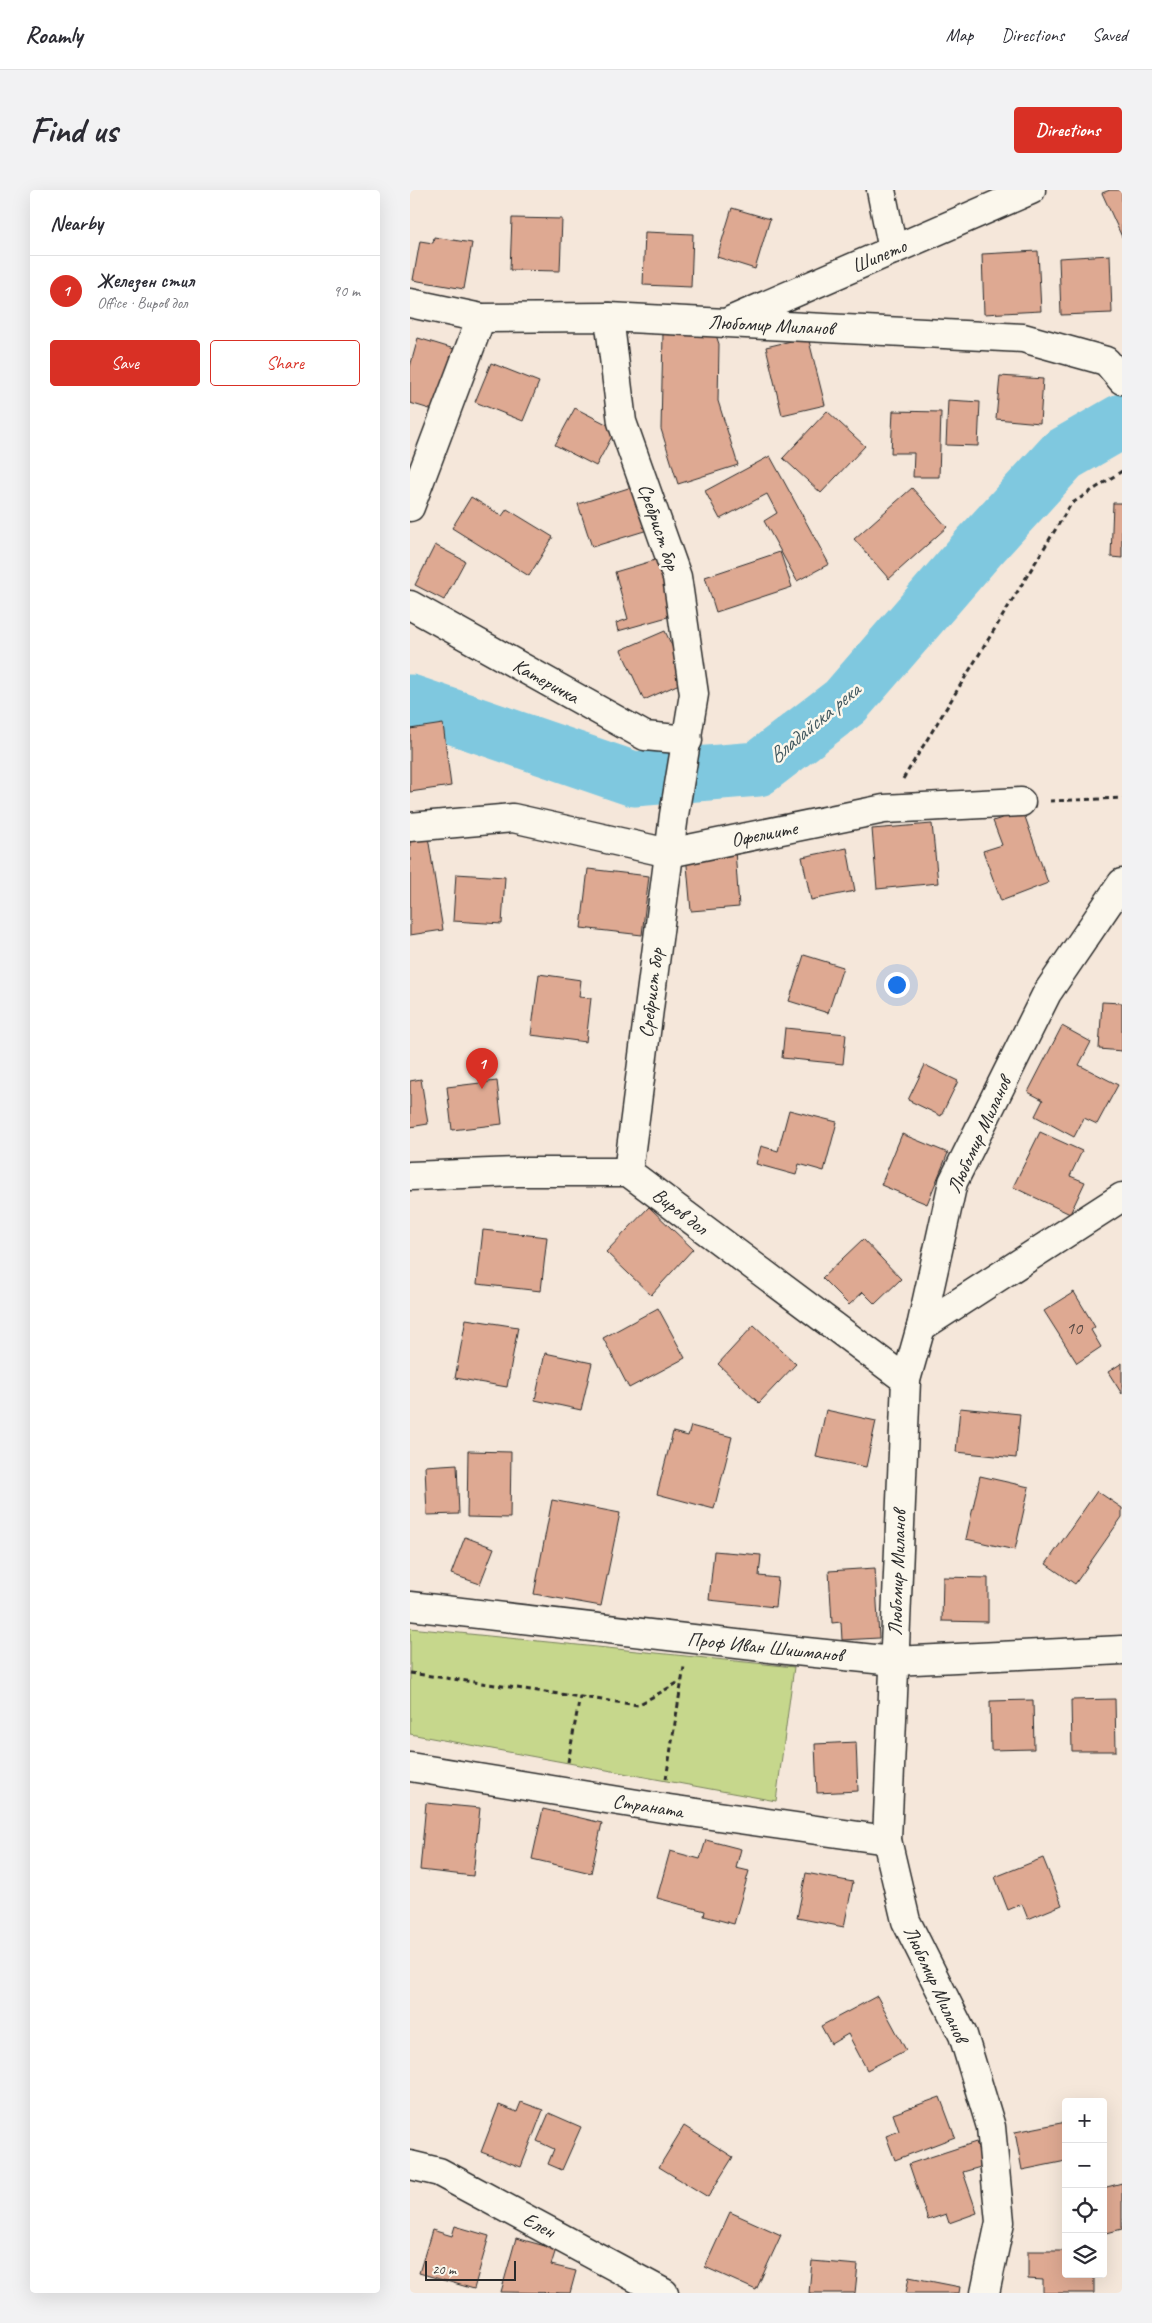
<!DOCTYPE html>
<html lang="en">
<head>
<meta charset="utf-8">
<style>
  :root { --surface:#fff; --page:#f2f2f3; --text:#2b2b33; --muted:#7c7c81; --line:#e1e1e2; --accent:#d93025 }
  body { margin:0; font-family:Caveat,sans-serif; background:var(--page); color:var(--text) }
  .controls { position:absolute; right:15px; bottom:15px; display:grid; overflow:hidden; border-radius:5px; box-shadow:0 5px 20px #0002 }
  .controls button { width:45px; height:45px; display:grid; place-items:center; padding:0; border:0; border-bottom:1px solid var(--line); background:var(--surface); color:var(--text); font:25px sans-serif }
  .scale { position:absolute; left:15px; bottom:12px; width:91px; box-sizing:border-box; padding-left:5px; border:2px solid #2b2b2b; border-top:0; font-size:14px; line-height:18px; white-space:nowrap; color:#2b2b2b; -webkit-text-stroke:4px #fbf7ec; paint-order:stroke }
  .you { position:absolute; left:486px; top:794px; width:18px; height:18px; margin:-12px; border:4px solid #fff; border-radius:50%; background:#1a73e8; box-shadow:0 0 0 8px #1a73e833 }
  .badge { display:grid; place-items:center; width:32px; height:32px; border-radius:50%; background:var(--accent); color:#fff; font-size:16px; font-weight:700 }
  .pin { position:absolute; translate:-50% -41px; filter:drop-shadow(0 1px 2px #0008) }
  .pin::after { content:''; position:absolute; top:26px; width:18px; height:15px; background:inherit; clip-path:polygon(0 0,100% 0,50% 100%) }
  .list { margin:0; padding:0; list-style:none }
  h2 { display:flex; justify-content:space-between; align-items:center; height:65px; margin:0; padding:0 20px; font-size:21px }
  h2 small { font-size:16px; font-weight:400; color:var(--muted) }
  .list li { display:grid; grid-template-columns:32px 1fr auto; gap:15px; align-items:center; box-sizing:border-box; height:70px; padding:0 20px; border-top:1px solid var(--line) }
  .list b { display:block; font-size:19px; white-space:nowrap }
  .list p { margin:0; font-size:16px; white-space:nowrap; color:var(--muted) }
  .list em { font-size:16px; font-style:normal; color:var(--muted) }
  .actions { display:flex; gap:10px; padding:15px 20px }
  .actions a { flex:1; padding:11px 0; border:1px solid var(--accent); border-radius:5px; text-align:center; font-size:18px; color:var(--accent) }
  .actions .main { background:var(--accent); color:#fff }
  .icon { flex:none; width:28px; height:28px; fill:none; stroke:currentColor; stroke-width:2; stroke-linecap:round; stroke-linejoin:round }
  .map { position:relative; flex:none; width:712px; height:2103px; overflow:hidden; border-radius:5px }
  header { display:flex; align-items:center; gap:30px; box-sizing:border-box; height:70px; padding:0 25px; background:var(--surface); border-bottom:1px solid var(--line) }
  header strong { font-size:24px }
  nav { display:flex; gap:28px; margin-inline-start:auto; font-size:18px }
  .intro { display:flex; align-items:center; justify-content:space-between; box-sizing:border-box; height:120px; padding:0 30px }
  h1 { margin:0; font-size:35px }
  .button { padding:12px 22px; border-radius:5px; background:var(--accent); color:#fff; font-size:18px; font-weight:700 }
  main { display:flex; gap:30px; padding:0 30px }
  aside { flex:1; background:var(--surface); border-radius:5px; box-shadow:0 5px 20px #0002 }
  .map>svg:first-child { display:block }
  .green { fill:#c6d78c; stroke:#78815c }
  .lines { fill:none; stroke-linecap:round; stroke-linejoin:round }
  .river { stroke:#7fc8df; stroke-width:55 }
  .building { fill:#dea992; stroke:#2b2b2b }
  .minor-casing { stroke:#2b2b2b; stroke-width:31 }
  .path { stroke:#2b2b2b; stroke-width:3; stroke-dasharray:5 4; stroke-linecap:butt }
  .minor { stroke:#fbf7ec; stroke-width:28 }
  .labels { text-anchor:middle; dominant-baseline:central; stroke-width:5; stroke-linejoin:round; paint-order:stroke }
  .number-label { font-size:18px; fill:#584a45 }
  .street-label { font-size:20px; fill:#2b2b2b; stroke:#fbf7ec }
  .water-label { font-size:21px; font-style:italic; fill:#445a61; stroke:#fbf7ec }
</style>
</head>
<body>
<header>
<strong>Roamly</strong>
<nav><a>Map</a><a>Directions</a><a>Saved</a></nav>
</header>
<div class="intro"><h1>Find us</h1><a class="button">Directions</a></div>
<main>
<aside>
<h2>Nearby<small></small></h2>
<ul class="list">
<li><span class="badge">1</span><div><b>Железен стил</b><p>Office · Виров дол</p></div><em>90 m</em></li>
</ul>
<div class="actions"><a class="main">Save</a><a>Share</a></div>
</aside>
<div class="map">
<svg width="712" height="2103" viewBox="0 0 712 2103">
  <rect width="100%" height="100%" fill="#f5e7da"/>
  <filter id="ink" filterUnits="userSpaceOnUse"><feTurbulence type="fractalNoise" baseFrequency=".02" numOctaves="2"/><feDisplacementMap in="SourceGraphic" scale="10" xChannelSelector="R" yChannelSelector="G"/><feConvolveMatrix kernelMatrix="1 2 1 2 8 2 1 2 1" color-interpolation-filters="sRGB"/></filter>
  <g filter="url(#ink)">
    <!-- green -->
    <path class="green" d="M0,1438L384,1477L366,1611L0,1544Z"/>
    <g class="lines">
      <!-- river -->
      <path class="river" d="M0,512L224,589L348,579L435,512L569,357L653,265L712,231"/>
    </g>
    <!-- building -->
    <g class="building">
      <path d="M700,0H712V47L692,3Z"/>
      <path d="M322,18L360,29L345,79L307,67Z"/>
      <path d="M102,28L152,29L150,81L100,80Z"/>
      <path d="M235,42L283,44L281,97L233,95Z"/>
      <path d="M24,47L62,53L54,99L3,90L10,51L23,53Z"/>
      <path d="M628,61L631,121L574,124L572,64Z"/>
      <path d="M700,65L702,123L651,125L649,68Z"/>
      <path d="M253,143L306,145L309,154L308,211L328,275L268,294L251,239Z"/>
      <path d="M398,147L415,215L372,225L356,157Z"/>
      <path d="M8,148L51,161L33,223L0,213V177Z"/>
      <path d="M81,173L129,192L113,231L65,212Z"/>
      <path d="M590,186L633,189L630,233L586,229Z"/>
      <path d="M538,210L570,212L568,256L536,255Z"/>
      <path d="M165,218L206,239L186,276L145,255Z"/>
      <path d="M417,221L455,256L411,303L373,268Z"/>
      <path d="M483,221L531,222L529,287H503L504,263H481Z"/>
      <path d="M360,266L419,374L387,391L354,331L367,323L357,304L310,329L295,301Z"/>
      <path d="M228,295L241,339L182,357L168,314Z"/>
      <path d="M502,298L537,337L479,389L444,349Z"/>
      <path d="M61,307L92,326L97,319L143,347L119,386L42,338Z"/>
      <path d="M703,313H712V368L701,367Z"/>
      <path d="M25,355L55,371L34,410L5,395Z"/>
      <path d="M370,362L382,397L306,422L295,387Z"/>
      <path d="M252,368L268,424L208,441L206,433L218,429L205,382Z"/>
      <path d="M255,441L278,490L234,510L211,460Z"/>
      <path d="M33,534L41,596L0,602V539Z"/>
      <path d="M613,621L638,693L591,711L573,661L592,655L583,631Z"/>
      <path d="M522,634L528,693L467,699L462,639Z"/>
      <path d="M18,647L33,740L0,745V650Z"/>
      <path d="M437,658L445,701L401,710L392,667Z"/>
      <path d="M325,660L329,717L281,721L276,664Z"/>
      <path d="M178,679L239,686L232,745L171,738Z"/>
      <path d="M46,684L95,687L92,734L43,731Z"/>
      <path d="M394,765L433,777L418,823L379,811Z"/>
      <path d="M129,784L171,790L169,807L181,808L176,852L121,845Z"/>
      <path d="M692,812L712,813V861L689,859Z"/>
      <path d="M652,836L681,852L669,875L708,895L687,934L674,928L664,947L625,926L633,910L618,902Z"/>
      <path d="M375,838L436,844L433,874L372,868Z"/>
      <path d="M515,875L548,891L531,926L498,910Z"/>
      <path d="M11,889L18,934L0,937V891Z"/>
      <path d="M87,891L92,934L42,940L37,897Z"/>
      <path d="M379,920L427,932L414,981L389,974L386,985L346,974L351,956L368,961Z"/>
      <path d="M630,942L672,961L660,986L675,992L660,1024L603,997Z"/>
      <path d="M492,944L538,963L517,1014L471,995Z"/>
      <path d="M239,1017L283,1059L241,1105L196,1062Z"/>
      <path d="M73,1040L137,1047L131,1101L67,1094Z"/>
      <path d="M453,1049L491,1089L465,1114L453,1102L439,1115L412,1088Z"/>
      <path d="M664,1102L685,1137L681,1140L691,1157L667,1173L634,1121Z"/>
      <path d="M248,1118L275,1168L219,1198L193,1148Z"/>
      <path d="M56,1129L108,1137L97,1197L45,1188Z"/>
      <path d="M344,1135L386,1174L349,1213L308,1174Z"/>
      <path d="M135,1163L182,1173L171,1220L125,1210Z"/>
      <path d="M712,1173V1204L698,1182Z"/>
      <path d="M550,1218L610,1224L606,1268L546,1262Z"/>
      <path d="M416,1220L466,1231L456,1277L406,1267Z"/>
      <path d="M281,1236L322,1247L304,1319L247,1304L263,1242L278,1246Z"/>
      <path d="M58,1261L101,1262L100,1328L57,1327Z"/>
      <path d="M47,1274L49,1324L17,1325L15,1276Z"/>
      <path d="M570,1286L619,1297L605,1360L556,1349Z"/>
      <path d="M687,1301L712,1318V1327L665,1394L636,1374Z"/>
      <path d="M142,1310L210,1323L191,1416L124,1404Z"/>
      <path d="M55,1347L84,1358L70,1394L41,1384Z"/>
      <path d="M304,1361L351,1365L349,1386L368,1388L365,1417L299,1410Z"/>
      <path d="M465,1378L469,1448L432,1450L431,1432L422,1433L419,1381Z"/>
      <path d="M533,1387L578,1388V1432L532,1431Z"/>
      <path d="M705,1509L706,1561H662L661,1510Z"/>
      <path d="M623,1510L624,1559L581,1560L580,1511Z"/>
      <path d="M446,1552L448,1601L407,1603L405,1554Z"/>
      <path d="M16,1613L70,1618L63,1686L10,1680Z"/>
      <path d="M133,1619L192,1633L181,1683L122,1669Z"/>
      <path d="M296,1650L331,1659L326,1678L339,1681L324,1734L294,1726L295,1721L247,1708L260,1661L290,1669Z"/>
      <path d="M633,1668L652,1715L618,1729L612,1714L598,1720L585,1687Z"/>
      <path d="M396,1683L443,1692L434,1737L387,1728Z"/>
      <path d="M467,1806L496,1860L457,1880L438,1844L421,1854L411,1836Z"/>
      <path d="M530,1907L545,1947L485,1970L476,1946L489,1941L483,1924Z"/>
      <path d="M111,1912L133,1920L111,1977L71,1962L89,1915L107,1922Z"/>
      <path d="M139,1923L171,1937L152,1980L138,1974L144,1959L127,1951Z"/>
      <path d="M656,1932V1971L612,1980L605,1942Z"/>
      <path d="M274,1936L323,1967L298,2007L249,1977Z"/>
      <path d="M566,1952L574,1976L553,1982L567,2023L539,2033L536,2024L518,2030L499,1974Z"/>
      <path d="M712,1993V2039L693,2044V1998Z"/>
      <path d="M320,2022L371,2045L346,2100L295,2077Z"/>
      <path d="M45,2036L79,2046L64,2099L9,2083L22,2040L42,2046Z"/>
      <path d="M106,2048L146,2059L141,2075L166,2081L160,2103L91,2102Z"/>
      <path d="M618,2061H656V2084H684V2103H633V2090L618,2089Z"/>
      <path d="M402,2071L448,2075L445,2103H399Z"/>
      <path d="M499,2087L550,2097L549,2103H496Z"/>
    </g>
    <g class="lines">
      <!-- minor casing -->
      <g class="minor-casing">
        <g id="minor">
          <path d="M471,0L483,60"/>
          <path d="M0,113L71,128L199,127L613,148L696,171L712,190"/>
          <path d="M199,127L212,232L267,387L284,504L264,625L218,982"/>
          <path d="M322,130L621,0"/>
          <path d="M0,317L71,128"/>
          <path d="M0,415L235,546L278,550"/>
          <path d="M0,637L103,628L259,663L474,619L611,612"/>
          <path d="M0,986L108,982H218L496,1190"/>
          <path d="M511,1137L712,1007"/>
          <path d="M0,1416L386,1461L484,1471L712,1460"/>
          <path d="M0,1577L252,1618L477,1650"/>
          <path d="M0,1975L29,1982L254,2103"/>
          <path d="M575,2103L590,2032L581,1937L553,1845L496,1731L477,1650L496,1190L511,1137L543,992L637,803L712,693"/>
        </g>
      </g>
      <!-- path -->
      <g class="path">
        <path d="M493,589L661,314L712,281"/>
        <path d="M640,611L712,608"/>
        <path d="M0,1483L228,1515L271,1491"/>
        <path d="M158,1572L170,1506"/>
        <path d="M256,1589L274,1477"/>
      </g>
      <!-- minor -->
      <use href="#minor" class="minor"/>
    </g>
  </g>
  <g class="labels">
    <!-- number labels -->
    <g class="number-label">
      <text x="664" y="1138">10</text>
    </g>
    <!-- street labels -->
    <g class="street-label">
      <text transform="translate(469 66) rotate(-23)">Шипето</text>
      <text transform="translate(361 135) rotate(3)">Любомир Миланов</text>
      <text transform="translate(249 337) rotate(71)">Сребрист бор</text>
      <text transform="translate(136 491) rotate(29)">Катеричка</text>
      <text transform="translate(354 644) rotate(-11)">Офелиите</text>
      <text transform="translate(241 803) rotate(-83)">Сребрист бор</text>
      <text transform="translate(569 945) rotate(-65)">Любомир Миланов</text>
      <text transform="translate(270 1021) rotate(37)">Виров дол</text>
      <text transform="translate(487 1383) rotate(-88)">Любомир Миланов</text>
      <text transform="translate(355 1457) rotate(6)">Проф Иван Шишманов</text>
      <text transform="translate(238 1616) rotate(9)">Страната</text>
      <text transform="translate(526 1794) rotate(65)">Любомир Миланов</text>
      <text transform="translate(129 2035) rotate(28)">Елен</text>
    </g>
    <!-- water labels -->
    <g class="water-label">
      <text transform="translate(404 533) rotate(-40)">Владайска река</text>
    </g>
  </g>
</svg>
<div class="controls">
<button>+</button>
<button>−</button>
<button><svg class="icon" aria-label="locate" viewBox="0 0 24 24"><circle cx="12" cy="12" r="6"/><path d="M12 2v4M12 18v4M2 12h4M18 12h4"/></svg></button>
<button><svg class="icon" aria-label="layers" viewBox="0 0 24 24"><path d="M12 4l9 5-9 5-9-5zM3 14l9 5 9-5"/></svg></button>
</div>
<div class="scale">20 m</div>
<div class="you"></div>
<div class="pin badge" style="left:72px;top:899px">1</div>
</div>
</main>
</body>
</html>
